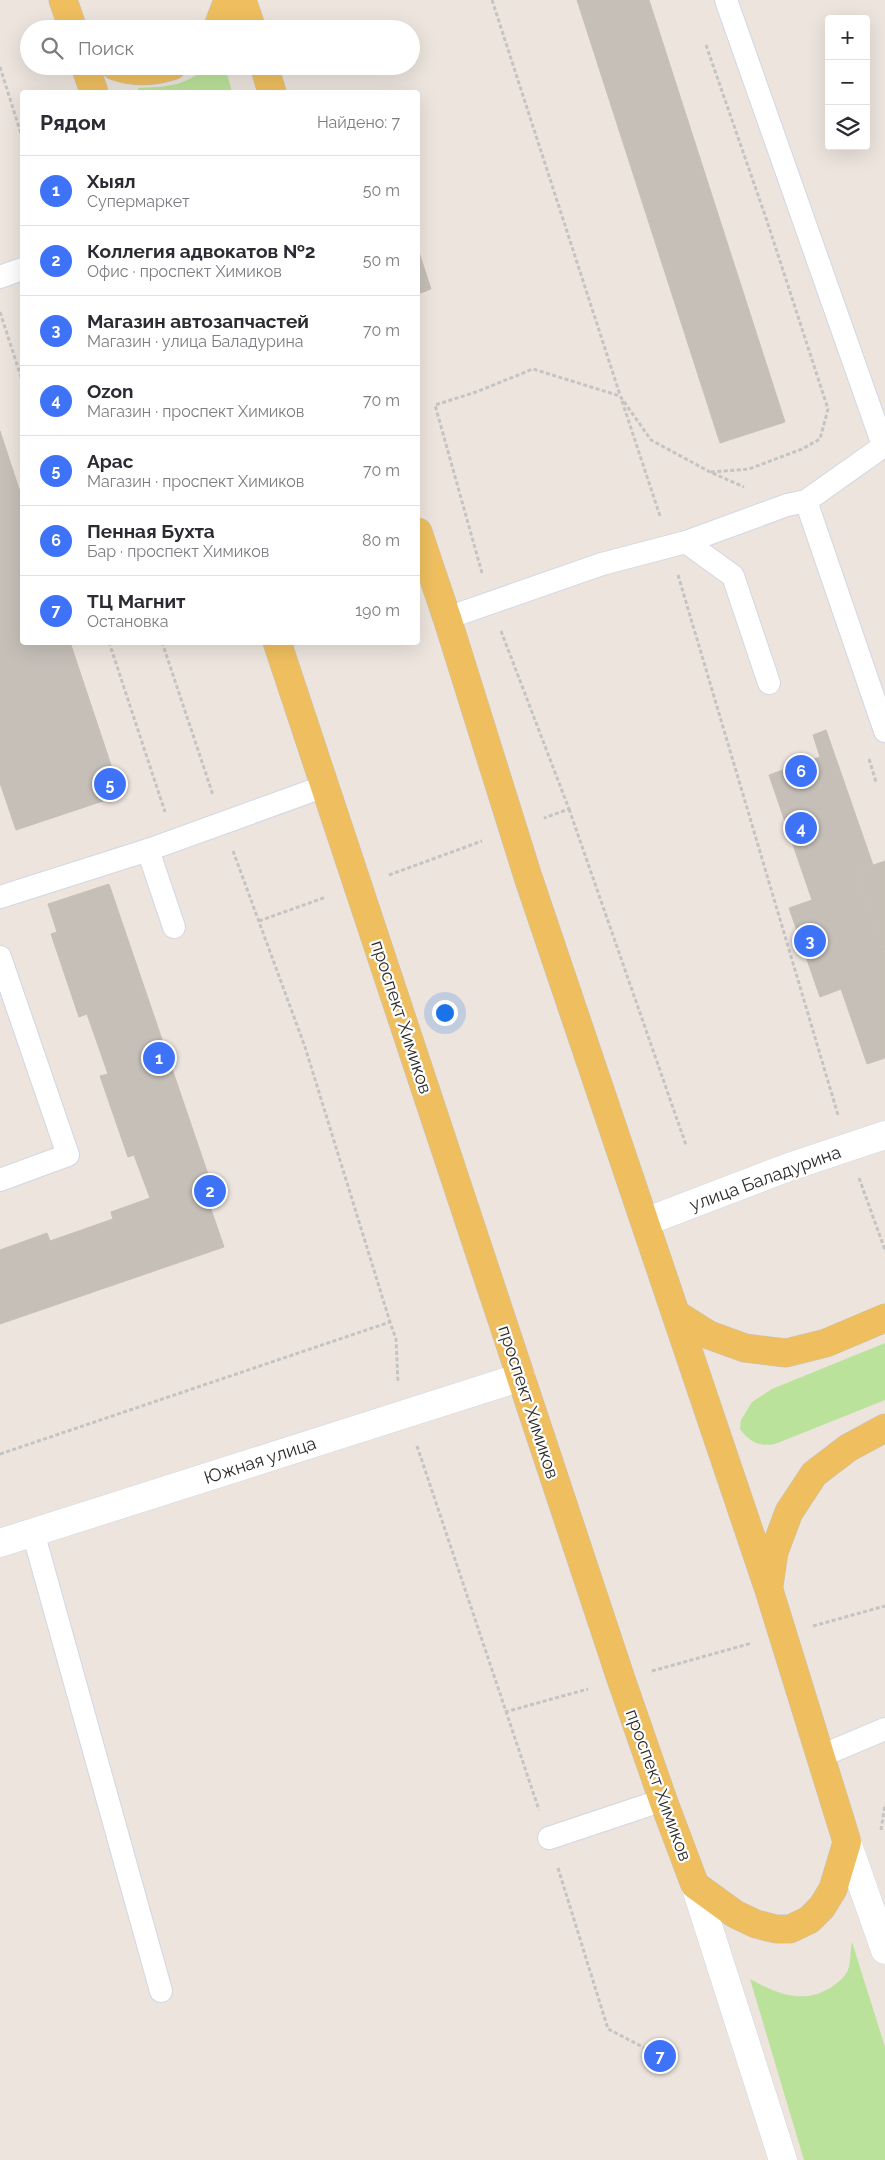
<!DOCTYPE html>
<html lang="ru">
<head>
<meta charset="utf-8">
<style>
  :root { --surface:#fff; --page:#f2f2f3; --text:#2b2b33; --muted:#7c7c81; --line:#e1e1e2; --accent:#3f73f7 }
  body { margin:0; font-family:Raleway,sans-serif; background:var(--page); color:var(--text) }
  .controls { position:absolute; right:15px; top:15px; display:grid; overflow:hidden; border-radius:5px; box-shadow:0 5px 20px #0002 }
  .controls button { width:45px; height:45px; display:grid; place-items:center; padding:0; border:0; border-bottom:1px solid var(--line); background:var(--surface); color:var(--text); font:25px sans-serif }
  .you { position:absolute; left:444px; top:1012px; width:18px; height:18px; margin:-12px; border:4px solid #fff; border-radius:50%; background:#1a73e8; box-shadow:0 0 0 8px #1a73e833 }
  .badge { display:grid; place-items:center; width:32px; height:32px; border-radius:50%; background:var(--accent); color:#fff; font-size:16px; font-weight:700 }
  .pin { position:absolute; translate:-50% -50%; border:2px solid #fff; box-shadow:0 1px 5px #0006 }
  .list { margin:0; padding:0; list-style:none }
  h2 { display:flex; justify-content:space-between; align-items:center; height:65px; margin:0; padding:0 20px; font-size:21px }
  h2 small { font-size:16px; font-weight:400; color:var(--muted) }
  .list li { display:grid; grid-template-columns:32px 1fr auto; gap:15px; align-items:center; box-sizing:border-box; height:70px; padding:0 20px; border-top:1px solid var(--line) }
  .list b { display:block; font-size:19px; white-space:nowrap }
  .list p { margin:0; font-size:16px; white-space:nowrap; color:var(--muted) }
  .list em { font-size:16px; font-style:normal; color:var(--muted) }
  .icon { flex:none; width:28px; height:28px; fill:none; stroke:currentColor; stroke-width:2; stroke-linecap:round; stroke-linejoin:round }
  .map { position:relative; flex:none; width:885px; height:2160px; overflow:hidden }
  .search { position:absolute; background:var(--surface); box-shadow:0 5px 20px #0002; left:20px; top:20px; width:400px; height:55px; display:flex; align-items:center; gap:12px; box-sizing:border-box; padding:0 18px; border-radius:28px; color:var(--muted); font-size:19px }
  .panel { position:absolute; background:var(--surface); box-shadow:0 5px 20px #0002; left:20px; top:90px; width:400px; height:555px; border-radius:5px }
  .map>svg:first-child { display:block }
  .green { fill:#bae29a }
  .building { fill:#c5bfb8; stroke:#c8c0b6 }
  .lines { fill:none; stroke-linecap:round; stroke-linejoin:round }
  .lane-casing { stroke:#d2d7e3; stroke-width:24 }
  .street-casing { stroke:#d2d7e3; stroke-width:29 }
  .secondary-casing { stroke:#d2d7e3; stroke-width:29 }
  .primary-casing { stroke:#c4c4c4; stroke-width:29 }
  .path { stroke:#c4c4c4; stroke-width:3; stroke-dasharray:4 2.5; stroke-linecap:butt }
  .lane { stroke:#fff; stroke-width:22 }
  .street { stroke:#fff; stroke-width:28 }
  .secondary { stroke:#fff; stroke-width:28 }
  .primary { stroke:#efbf5f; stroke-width:28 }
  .labels { text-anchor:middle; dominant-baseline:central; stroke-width:4.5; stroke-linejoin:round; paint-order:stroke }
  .street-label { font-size:18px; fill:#2b2b2b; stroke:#fff }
</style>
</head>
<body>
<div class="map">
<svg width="885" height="2160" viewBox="0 0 885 2160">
  <rect width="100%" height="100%" fill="#ece4dd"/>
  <!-- green -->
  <g class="green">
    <path d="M210,66H225L232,92H139L138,88C170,87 183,86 210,66Z"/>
    <path d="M885,1343V1400L775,1444C759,1447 750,1442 740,1429L741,1420L752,1402L772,1389Z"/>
    <path d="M852,1942L885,2047V2160H804L750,1979C776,1993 802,2005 830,1988C835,1985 844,1978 847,1972C851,1965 850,1950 852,1942Z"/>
  </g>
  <!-- building -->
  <g class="building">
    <path d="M577,0H649L785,422L720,443Z"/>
    <path d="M418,249L431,289L418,294Z"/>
    <path d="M0,431L22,498V642H70L121,795L16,830L0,783Z"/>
    <path d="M826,730L873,865L856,871L885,954V1058L867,1064L841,989L820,997L789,908L812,900L769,775L820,757L813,735Z"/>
    <path d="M885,861V951H884L856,871Z"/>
    <path d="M109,884L211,1183L203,1186L224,1247L0,1324V1250L47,1233L50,1241L113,1219L111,1212L150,1198L134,1155L128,1157L100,1076L108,1074L87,1014L79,1017L51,934L57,932L48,904Z"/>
  </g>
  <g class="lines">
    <!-- lane casing -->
    <g class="lane-casing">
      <g id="lane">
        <path d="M726,0L883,445"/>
        <path d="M0,277L22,269"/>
        <path d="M806,501L885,445"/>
        <path d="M686,542L733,576L769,683"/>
        <path d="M447,618L602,564L686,542L787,505L806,501L885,731"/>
        <path d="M148,850L174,927"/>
        <path d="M0,897L148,850L325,786"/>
        <path d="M0,957L68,1155L0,1180"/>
        <path d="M33,1532L161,1991"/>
        <path d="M821,1756L885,1729"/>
        <path d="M549,1838L663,1800"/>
      </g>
    </g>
    <!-- street casing -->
    <g class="street-casing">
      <g id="street">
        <path d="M645,1222L789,1167L885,1135"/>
        <path d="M0,1543L521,1377"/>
      </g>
    </g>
    <!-- secondary casing -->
    <g class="secondary-casing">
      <g id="secondary">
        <path d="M847,1842L885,1950"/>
        <path d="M695,1885L783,2160"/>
      </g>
    </g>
    <!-- primary casing -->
    <g class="primary-casing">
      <g id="primary">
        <path d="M63,0L73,29"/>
        <path d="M242,0L252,29"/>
        <path d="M217,29L228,0"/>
        <path d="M85,66L94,92"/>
        <path d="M115,66C134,73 153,72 172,66"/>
        <path d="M264,66L272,92"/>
        <path d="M277,642L621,1679L663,1800L695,1885L735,1914L756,1924L776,1929H790L809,1920L822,1907L833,1889L847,1842L769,1590L528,877L447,618L418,532"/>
        <path d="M676,1314L709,1335L745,1348L786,1353L826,1343L885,1318"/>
        <path d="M769,1586L774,1552L789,1512L814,1474L848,1448L885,1428"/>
      </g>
    </g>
    <!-- path -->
    <g class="path">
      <path d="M492,0L620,395"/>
      <path d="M706,45L767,221L828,409L820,439L802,449L749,469L711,472"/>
      <path d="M0,67L22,137"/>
      <path d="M0,312L22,380"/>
      <path d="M622,401L660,516"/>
      <path d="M482,573L435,405L476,392L533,369L620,396L651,440L710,472L744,487"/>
      <path d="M678,575L838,1115"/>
      <path d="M501,631L569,809L544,818"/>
      <path d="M109,642L165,812"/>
      <path d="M162,642L213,795"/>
      <path d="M869,759L876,782"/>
      <path d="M569,809L686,1145"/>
      <path d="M233,851L305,1047L390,1322L396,1339L398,1383"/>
      <path d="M389,875L482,841"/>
      <path d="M259,921L326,897"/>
      <path d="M859,1178L885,1250"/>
      <path d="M417,1446L539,1810"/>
      <path d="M0,1454L390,1322"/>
      <path d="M813,1626L885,1606"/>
      <path d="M652,1671L752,1643"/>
      <path d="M505,1712L588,1689"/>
      <path d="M881,1830L885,1805"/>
      <path d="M558,1868L608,2029L660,2056"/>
    </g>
    <!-- lane -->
    <use href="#lane" class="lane"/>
    <!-- street -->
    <use href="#street" class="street"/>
    <!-- secondary -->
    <use href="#secondary" class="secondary"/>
    <!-- primary -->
    <use href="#primary" class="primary"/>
  </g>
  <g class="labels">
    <!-- street labels -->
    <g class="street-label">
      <text transform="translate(402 1017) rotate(72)">проспект Химиков</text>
      <text transform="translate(765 1178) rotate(-20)">улица Баладурина</text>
      <text transform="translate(529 1402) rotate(72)">проспект Химиков</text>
      <text transform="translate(260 1460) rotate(-18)">Южная улица</text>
      <text transform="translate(659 1785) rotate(70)">проспект Химиков</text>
    </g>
  </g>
</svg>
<div class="controls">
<button>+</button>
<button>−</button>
<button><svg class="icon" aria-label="layers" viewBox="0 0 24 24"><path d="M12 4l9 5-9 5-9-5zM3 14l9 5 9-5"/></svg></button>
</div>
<div class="you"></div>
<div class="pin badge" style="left:159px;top:1058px">1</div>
<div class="pin badge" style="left:210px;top:1191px">2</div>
<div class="pin badge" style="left:810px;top:941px">3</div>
<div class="pin badge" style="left:801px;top:828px">4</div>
<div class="pin badge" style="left:110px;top:784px">5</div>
<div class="pin badge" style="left:801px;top:771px">6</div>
<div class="pin badge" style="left:660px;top:2056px">7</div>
<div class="search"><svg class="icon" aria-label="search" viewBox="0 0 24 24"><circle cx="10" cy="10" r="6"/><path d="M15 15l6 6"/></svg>Поиск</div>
<section class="panel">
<h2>Рядом<small>Найдено: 7</small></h2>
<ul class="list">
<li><span class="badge">1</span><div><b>Хыял</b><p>Супермаркет</p></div><em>50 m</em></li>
<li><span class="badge">2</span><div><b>Коллегия адвокатов №2</b><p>Офис · проспект Химиков</p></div><em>50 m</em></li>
<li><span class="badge">3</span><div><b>Магазин автозапчастей</b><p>Магазин · улица Баладурина</p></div><em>70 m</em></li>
<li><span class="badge">4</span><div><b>Ozon</b><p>Магазин · проспект Химиков</p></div><em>70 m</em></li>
<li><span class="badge">5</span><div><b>Арас</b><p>Магазин · проспект Химиков</p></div><em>70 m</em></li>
<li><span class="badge">6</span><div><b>Пенная Бухта</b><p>Бар · проспект Химиков</p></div><em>80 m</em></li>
<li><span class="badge">7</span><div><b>ТЦ Магнит</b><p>Остановка</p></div><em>190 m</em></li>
</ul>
</section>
</div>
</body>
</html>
